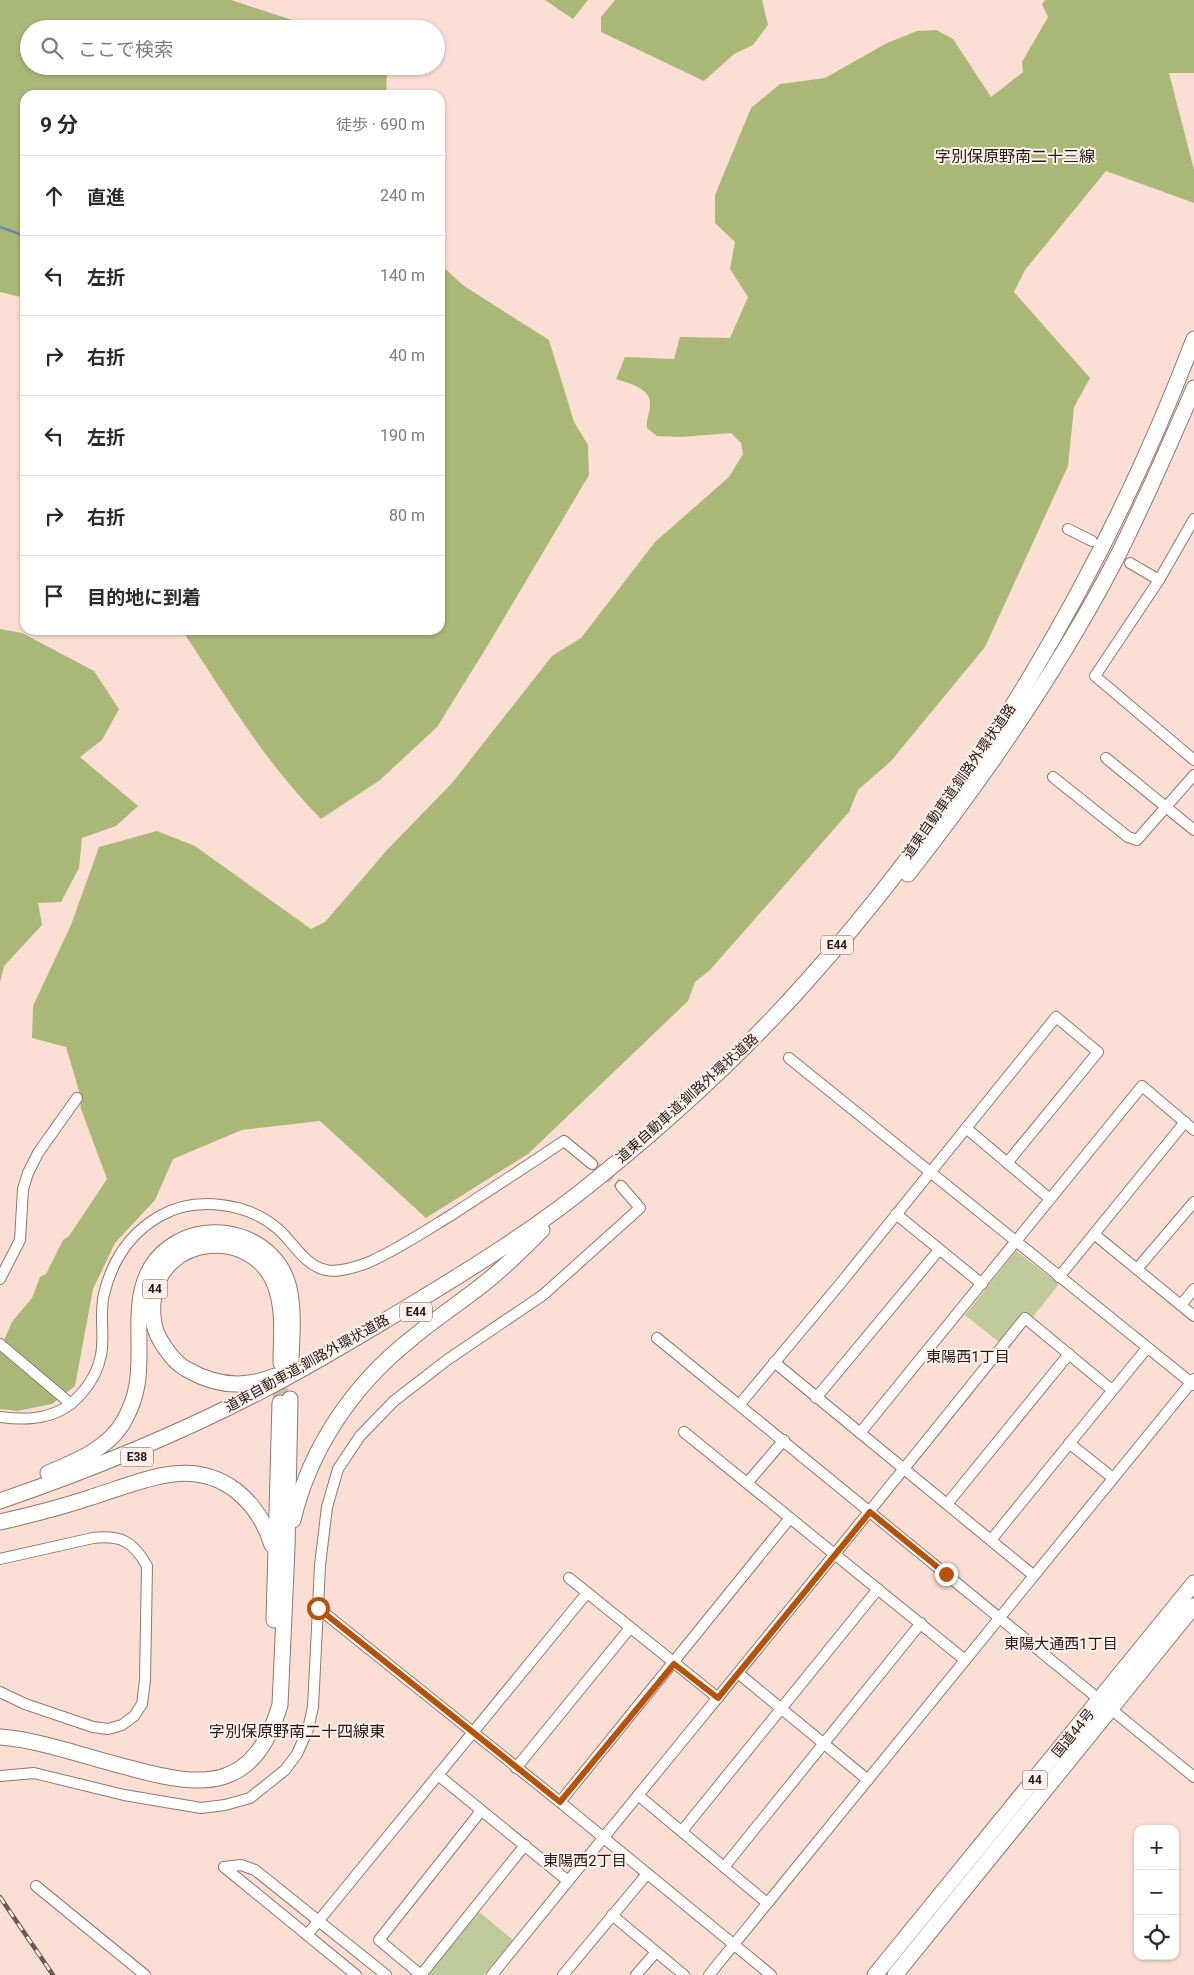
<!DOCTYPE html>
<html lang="ja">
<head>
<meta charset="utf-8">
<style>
  :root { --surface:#fff; --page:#f2f2f3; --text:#2b2b33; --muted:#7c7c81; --line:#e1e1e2 }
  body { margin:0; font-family:Roboto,"Noto Sans JP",sans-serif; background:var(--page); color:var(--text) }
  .controls { position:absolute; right:15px; bottom:15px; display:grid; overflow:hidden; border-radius:10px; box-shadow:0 1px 4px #0004 }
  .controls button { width:45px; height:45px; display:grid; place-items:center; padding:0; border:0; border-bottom:1px solid var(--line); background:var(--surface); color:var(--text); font:25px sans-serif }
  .stop { position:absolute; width:15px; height:15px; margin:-11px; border:4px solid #b45309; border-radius:50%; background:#fff }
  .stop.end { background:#b45309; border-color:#fff; box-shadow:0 1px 5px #0008 }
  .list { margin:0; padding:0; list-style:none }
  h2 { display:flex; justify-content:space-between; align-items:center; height:65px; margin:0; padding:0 20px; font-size:21px }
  h2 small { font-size:16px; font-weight:400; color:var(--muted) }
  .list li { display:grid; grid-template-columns:32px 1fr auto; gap:15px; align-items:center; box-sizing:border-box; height:80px; padding:0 20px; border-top:1px solid var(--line) }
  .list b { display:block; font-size:19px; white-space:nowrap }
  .list em { font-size:16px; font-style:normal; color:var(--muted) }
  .icon { flex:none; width:28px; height:28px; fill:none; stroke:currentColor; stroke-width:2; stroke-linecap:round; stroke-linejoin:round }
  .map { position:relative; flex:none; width:1194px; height:1975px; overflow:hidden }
  .search { position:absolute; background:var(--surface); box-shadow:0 1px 4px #0004; left:20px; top:20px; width:425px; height:55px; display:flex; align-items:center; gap:12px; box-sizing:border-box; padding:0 18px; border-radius:28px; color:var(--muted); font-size:19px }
  .panel { position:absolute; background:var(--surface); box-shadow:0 1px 4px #0004; left:20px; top:90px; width:425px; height:545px; border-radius:15px }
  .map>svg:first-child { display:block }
  .green { fill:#beca99 }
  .forest { fill:#a9b877 }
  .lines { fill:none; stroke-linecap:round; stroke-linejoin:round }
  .stream { stroke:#6b86a9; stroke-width:2.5 }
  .minor-tunnel { stroke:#d0b8ae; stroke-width:10; stroke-dasharray:10 5; stroke-linecap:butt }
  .highway-tunnel { stroke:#d0b8ae; stroke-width:15; stroke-dasharray:15 8; stroke-linecap:butt }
  .minor-casing { stroke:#96776a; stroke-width:12 }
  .highway-casing { stroke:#96776a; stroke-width:17 }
  .minor { stroke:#fff; stroke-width:10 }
  .highway { stroke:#fff; stroke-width:15 }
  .rail-casing { stroke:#6a5952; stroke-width:4.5 }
  .rail { stroke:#fef0ea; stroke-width:2.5; stroke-dasharray:8; stroke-linecap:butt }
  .route { stroke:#b45309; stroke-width:6 }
  .labels { text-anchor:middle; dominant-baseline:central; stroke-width:4; stroke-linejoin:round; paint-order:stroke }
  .shield { fill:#fef0ea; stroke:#675a55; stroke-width:1 }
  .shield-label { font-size:12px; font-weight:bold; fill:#261a15 }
  .street-label { font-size:14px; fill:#261a15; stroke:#fef0ea }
  .neighbourhood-label { font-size:15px; fill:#261a15; stroke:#fef0ea }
  .quarter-label { font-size:16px; fill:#261a15; stroke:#fef0ea }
</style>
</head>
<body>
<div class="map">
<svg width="1194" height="1975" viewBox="0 0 1194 1975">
  <rect width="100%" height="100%" fill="#fbdfd4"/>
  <!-- green -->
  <g class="green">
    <path d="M1016,1251L1059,1284L1032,1318L1024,1311L999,1342L965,1315Z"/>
    <path d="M479,1912L513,1940L484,1975H428Z"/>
  </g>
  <!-- forest -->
  <g class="forest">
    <path d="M0,0H231L304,24L337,22L356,29H29V66H385L387,73L386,95H25V298L0,292Z"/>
    <path d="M545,0H588L573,19Z"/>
    <path d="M615,0H762L768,25L753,45L734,54L704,81L601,32V17Z"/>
    <path d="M1045,0H1194V73H1169L1194,170V203L1106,171L1025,270L1014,292L1090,378L1074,407L1068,466L985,647L891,761L858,790L849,812L710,970L695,982L688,1001L528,1154L426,1218L320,1121L242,1130L173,1159L155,1200L115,1243L93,1289L75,1386L52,1404L17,1411L0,1409V1349L12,1322L32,1298L40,1277L46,1274L63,1240L69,1236L107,1179L81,1109L79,1091L66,1047L32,1038L33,1006L71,925L99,847L157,831L195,846L311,929L325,922L387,850L452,783L552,656L581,638L655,542L729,477L743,454L741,443L731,433L681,437L657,436L647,428C646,419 650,413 650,404C651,388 628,383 616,379L625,357L674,359L680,337L730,338L748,297L730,269L735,242L715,223V195L751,108L780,84L825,78L887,43L917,31L936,30L953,39L991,97L1023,72L1022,62L1048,17L1042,4Z"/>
    <path d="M440,264L464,286L549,340L574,422L588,445L589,475L488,645L437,727L380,780L321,819C266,764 225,695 182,630H440Z"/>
    <path d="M0,629L22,633L94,671L119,709L102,740L80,757L138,806L116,826L82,838L79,868L61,902L38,903L42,925L4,966L0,982Z"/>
  </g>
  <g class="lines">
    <!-- stream -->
    <path class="stream" d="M0,227L25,236"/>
    <!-- minor-tunnel -->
    <path class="minor-tunnel" d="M592,1164L621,1186"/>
    <!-- highway-tunnel -->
    <path class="highway-tunnel" d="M280,1403L281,1363"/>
    <!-- minor casing -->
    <g class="minor-casing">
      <g id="minor">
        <path d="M1194,519L1159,580L1095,676L1194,760"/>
        <path d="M1068,529L1092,541"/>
        <path d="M1130,563L1159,580"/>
        <path d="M1106,758L1194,830"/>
        <path d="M1053,777L1128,837L1137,840L1194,775"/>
        <path d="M789,1058L1194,1385"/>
        <path d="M966,1128L1050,1199"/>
        <path d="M621,1186L640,1208L543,1295L447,1360L394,1401L360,1436L338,1469L327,1507L320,1565L318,1608L560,1802L771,1975"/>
        <path d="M896,1214L982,1284"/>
        <path d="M1094,1234L1194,1316"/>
        <path d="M1137,1269L1194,1202"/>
        <path d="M1059,1277L1185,1122"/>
        <path d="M0,1279L20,1240L23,1189L28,1173L38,1153L77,1098"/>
        <path d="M1181,1305L1194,1289"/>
        <path d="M657,1338L1194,1777"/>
        <path d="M0,1344L71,1404"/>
        <path d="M774,1362L1033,1575"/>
        <path d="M816,1398L939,1250"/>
        <path d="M740,1404L840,1284L1056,1017L1098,1052L1007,1163"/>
        <path d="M0,1417C15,1419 30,1420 45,1416C73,1410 96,1382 101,1355C105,1335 99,1314 104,1294C112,1261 130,1233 160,1216C195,1196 247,1202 278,1229C293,1242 305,1266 326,1270C337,1273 356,1267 367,1263C397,1250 425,1231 453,1214C490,1190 527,1166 564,1141L592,1164"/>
        <path d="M684,1432L965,1660"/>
        <path d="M860,1433L1142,1086L1194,1130"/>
        <path d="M1069,1443L1113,1478"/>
        <path d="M748,1482L784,1440"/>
        <path d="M947,1504L1069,1354"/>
        <path d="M991,1540L1147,1348"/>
        <path d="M0,1559L93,1538C121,1535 133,1541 147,1566L145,1680L142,1704L134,1716L122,1725L108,1729L93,1727L25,1704L0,1692"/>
        <path d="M569,1578L718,1698"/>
        <path d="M738,1673L868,1780"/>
        <path d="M516,1768L630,1628"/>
        <path d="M438,1775L568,1881"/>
        <path d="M0,1776L34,1773L124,1795L201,1808L225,1805L250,1798L285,1770L297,1754L308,1729L313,1707L318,1608"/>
        <path d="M638,1795L767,1903"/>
        <path d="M560,1802L790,1518"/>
        <path d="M481,1811L379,1940L421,1975L525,1845"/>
        <path d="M682,1831L878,1589"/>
        <path d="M224,1867L241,1865L255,1870L386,1975"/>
        <path d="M224,1867L356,1975"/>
        <path d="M724,1867L921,1623"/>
        <path d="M36,1886L145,1975"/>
        <path d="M612,1915L684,1975"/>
        <path d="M307,1935L587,1593"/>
        <path d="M492,1975C669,1756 849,1539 1025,1318L1112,1390"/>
        <path d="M563,1975L647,1874"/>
        <path d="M636,1975L656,1952"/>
        <path d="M709,1975L1194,1379"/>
      </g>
    </g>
    <!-- highway casing -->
    <g class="highway-casing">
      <g id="highway">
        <path d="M908,874C985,776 1057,672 1115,561C1144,504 1169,446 1194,388"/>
        <path d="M275,1376C244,1389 216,1386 188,1370C174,1363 165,1349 158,1336C153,1325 152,1315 153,1303C157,1233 258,1224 277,1291C284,1314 281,1339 281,1363"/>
        <path d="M48,1473C75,1462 109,1448 124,1421C130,1410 135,1397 137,1385C145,1339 124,1280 170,1247C211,1217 277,1236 289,1288C294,1311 292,1336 291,1360"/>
        <path d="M0,1501C90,1470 179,1434 263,1390C312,1365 359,1336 406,1308C472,1268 539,1227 599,1177C673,1117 744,1052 807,981C974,794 1105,573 1194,339"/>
        <path d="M293,1520C310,1448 353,1385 411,1339C437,1317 466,1299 492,1277C510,1262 526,1246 542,1230"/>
        <path d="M0,1522C31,1515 62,1507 92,1497C118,1489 146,1477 173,1474C222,1468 258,1500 272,1545"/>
        <path d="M274,1620L280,1403"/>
        <path d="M0,1737C41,1740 89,1758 130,1768C205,1789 254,1791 280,1705L287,1548L290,1399"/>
        <path d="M875,1975L1194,1583"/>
        <path d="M895,1975L1194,1606"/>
      </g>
    </g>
    <!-- minor -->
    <use href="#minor" class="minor"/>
    <!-- highway -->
    <use href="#highway" class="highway"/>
    <!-- rail casing -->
    <g class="rail-casing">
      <path id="rail" d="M0,1897L53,1975"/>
    </g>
    <!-- rail -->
    <use href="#rail" class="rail"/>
  </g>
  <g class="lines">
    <!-- route -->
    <path class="route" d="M318,1608L560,1802L674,1664L718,1698L870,1512L946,1574"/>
  </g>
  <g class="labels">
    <!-- shield labels -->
    <g class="shield">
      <rect x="821" y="935.5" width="32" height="19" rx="4"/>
      <rect x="142.5" y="1279.5" width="25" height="19" rx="4"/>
      <rect x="400" y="1302.5" width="32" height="19" rx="4"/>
      <rect x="121" y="1447.5" width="32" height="19" rx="4"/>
      <rect x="1022.5" y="1770.5" width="25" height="19" rx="4"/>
    </g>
    <g class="shield-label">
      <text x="837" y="945">E44</text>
      <text x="155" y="1289">44</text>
      <text x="416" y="1312">E44</text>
      <text x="137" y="1457">E38</text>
      <text x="1035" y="1780">44</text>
    </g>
    <!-- street labels -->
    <g class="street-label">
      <text transform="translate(959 781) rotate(-55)">道東自動車道;釧路外環状道路</text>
      <text transform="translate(687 1098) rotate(-42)">道東自動車道;釧路外環状道路</text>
      <text transform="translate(307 1363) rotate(-29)">道東自動車道;釧路外環状道路</text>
      <text transform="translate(1073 1733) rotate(-51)">国道44号</text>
    </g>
    <!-- neighbourhood labels -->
    <g class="neighbourhood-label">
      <text x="968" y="1357">東陽西1丁目</text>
      <text x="1061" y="1644">東陽大通西1丁目</text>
      <text x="585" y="1861">東陽西2丁目</text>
    </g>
    <!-- quarter labels -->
    <g class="quarter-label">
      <text x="1015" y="156">字別保原野南二十三線</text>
      <text x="297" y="1731">字別保原野南二十四線東</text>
    </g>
  </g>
</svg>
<div class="controls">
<button>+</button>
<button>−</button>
<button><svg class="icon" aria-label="locate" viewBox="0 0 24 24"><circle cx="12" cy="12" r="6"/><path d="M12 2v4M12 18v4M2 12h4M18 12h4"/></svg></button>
</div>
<div class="stop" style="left:318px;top:1608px"></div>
<div class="stop end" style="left:946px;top:1574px"></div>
<div class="search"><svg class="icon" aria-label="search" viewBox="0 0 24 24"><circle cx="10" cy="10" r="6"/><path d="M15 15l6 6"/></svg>ここで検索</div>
<section class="panel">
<h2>9 分<small>徒歩 · 690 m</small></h2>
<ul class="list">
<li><svg class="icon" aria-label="ahead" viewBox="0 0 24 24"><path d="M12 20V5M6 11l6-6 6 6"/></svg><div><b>直進</b></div><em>240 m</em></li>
<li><svg class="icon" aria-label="left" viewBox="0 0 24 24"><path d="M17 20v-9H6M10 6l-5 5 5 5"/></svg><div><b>左折</b></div><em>140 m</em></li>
<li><svg class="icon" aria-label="right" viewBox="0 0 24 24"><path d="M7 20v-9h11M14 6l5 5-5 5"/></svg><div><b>右折</b></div><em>40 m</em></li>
<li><svg class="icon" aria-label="left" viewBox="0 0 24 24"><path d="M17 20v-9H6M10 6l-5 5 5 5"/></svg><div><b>左折</b></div><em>190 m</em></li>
<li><svg class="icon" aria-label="right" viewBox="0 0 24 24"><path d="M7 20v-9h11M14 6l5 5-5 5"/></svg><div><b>右折</b></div><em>80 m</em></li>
<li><svg class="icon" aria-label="arrive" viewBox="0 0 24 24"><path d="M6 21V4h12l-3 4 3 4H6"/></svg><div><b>目的地に到着</b></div></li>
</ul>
</section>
</div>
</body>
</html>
